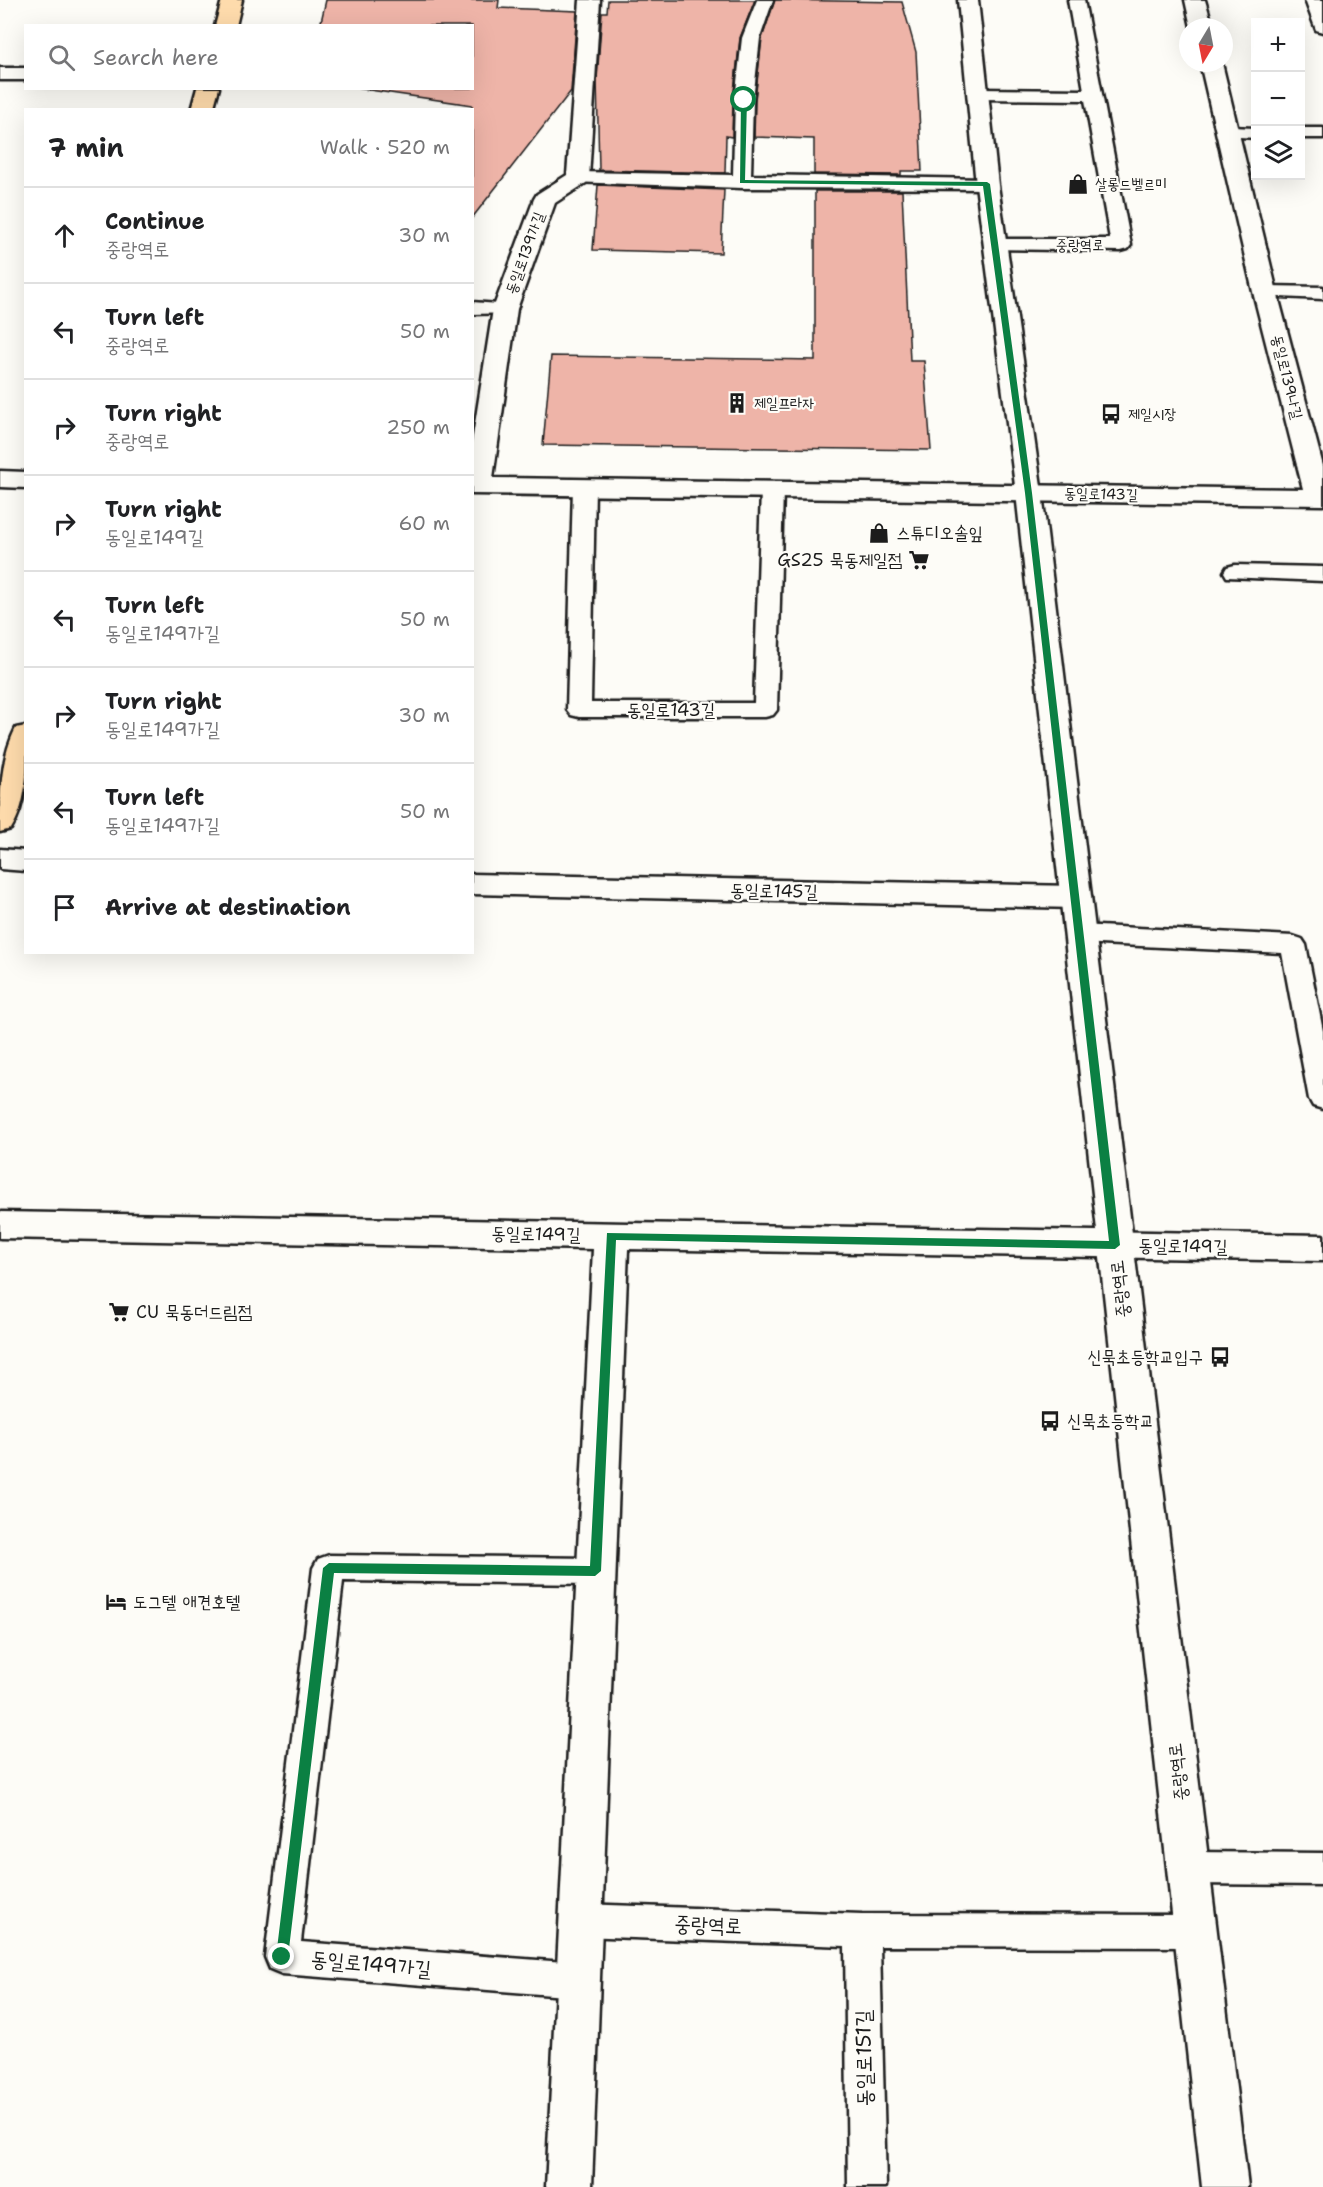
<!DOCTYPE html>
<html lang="en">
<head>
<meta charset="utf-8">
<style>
  :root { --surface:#fff; --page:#f2f2f2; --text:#202124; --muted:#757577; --line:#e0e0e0 }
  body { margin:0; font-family:"Shantell Sans","Poor Story",sans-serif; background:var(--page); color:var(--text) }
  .controls { position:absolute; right:18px; top:18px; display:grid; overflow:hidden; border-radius:0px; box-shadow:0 6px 24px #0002 }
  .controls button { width:54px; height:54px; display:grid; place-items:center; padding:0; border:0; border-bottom:2px solid var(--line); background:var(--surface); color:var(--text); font:30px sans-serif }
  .compass { position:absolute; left:1179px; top:18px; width:54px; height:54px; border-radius:50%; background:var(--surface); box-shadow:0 6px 24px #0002; rotate:190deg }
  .stop { position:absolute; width:18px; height:18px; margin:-14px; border:4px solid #0b8043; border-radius:50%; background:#fff }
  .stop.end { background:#0b8043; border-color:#fff; box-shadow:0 2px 6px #0008 }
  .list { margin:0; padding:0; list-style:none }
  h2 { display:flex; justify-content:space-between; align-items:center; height:78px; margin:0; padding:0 24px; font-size:26px }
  h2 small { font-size:20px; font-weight:400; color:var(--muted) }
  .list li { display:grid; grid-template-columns:39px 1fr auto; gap:18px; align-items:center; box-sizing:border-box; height:96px; padding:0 24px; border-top:2px solid var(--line) }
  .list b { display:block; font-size:22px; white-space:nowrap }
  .list p { margin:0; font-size:20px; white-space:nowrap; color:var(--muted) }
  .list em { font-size:20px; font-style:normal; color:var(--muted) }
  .icon { flex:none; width:33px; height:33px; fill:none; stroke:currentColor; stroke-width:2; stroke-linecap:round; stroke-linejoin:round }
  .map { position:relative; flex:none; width:1323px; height:2187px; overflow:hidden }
  .search { position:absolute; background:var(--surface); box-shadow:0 6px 24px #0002; left:24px; top:24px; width:450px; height:66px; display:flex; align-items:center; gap:15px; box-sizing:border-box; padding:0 21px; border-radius:0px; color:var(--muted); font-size:22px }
  .panel { position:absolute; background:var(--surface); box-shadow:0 6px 24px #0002; left:24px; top:108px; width:450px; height:846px; border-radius:0px }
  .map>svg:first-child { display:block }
  .building { fill:#eeb4a8; stroke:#1c1c1c; stroke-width:1.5 }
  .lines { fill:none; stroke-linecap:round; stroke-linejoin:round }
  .service-casing { stroke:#1c1c1c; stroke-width:5 }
  .minor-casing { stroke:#1c1c1c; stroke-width:5 }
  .tertiary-casing { stroke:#1c1c1c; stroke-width:5 }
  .primary-casing { stroke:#1c1c1c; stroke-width:5 }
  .service { fill:#fdfcf7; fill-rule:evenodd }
  .minor { fill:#fdfcf7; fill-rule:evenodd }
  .tertiary { fill:#fdfcf7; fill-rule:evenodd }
  .primary { fill:#fedbac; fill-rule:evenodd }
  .route { fill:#0b8043 }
  .labels { text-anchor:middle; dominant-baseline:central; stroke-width:4.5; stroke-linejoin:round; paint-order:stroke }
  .far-poi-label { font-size:15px; fill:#1c1c1c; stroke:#fdfcf7; text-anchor:start }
  .far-street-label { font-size:15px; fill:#1c1c1c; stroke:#fdfcf7 }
  .poi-label { font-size:18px; fill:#1c1c1c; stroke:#fdfcf7; text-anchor:start }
  .street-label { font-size:18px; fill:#1c1c1c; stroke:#fdfcf7 }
  .near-street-label { font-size:21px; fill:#1c1c1c; stroke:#fdfcf7 }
</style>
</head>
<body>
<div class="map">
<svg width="1323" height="2187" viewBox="0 0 1323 2187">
  <rect width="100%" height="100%" fill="#fdfcf7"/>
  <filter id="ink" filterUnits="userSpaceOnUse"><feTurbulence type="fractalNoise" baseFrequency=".0167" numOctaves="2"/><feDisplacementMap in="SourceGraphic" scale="12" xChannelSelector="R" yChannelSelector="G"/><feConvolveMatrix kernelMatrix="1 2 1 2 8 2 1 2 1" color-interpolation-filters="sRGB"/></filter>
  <g filter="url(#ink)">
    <!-- building -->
    <g class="building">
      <path d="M326,0H499L498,8L577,11L571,91L472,218V105L356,88H472V26H320Z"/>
      <path d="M608,0H755L740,38L733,100L732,137L726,136L725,173L599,170L597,79L602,12H607Z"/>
      <path d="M775,0L902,2L916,52L922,171H901V175L814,174V139L754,137L755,100L762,38Z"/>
      <path d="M598,185L724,190L721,253L593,250Z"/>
      <path d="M815,191H902L910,361H924L931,450L543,445L551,356L815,360Z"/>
    </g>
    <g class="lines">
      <!-- service casing -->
      <g class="service-casing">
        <g id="service">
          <path d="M757,0H773L760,38L753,100L751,175L987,179L994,181L996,185L994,189L742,188L571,182L569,178L571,174L578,172L733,175L735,100L742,38Z"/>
          <path d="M1068,0H1084L1131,245L1128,249L1121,251L988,249L985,245L988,241L995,239H1110L1085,100L977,99L971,98L968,94L971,90L977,89L1084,90Z"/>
          <path d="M1229,127L1256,128V138L1223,136L1220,132L1223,128Z"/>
          <rect x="1300" y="128" width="23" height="10"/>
          <path d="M1265,286L1323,287V299L1258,296L1255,292L1258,288Z"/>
          <path d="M472,302L512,305L515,309L512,313L472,314Z"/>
          <path d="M584,481L592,482L595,487L591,703H754L761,490L764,485L772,484L780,485L783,490L777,710L773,715L765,717H579L571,715L567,710L573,487L576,482Z"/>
          <path d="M1235,565L1323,567V581L1227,577L1224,572L1227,567Z"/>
          <path d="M1079,925L1293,936L1302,939L1306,945L1323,1031V1109L1313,1106L1309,1099L1282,953L1079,943L1070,940L1066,934L1070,928Z"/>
          <path d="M329,1555L595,1558L606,1562L611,1571L606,1580L595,1584L343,1581L301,1942L578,1963L590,1968L596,1980L590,1992L578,1997L282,1974L270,1969L265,1957L313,1568L318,1559Z"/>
          <path d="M1189,1852L1323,1853V1885L1189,1884L1177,1879L1172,1868L1177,1857Z"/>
          <path d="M581,1904L862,1914L1195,1915L1207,1919L1212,1931L1207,1943L1195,1947L880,1946L886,2187H848L845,1946L581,1936L569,1931L564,1920L569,1909Z"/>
        </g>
      </g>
      <!-- minor casing -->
      <g class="minor-casing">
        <g id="minor">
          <path d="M580,0H600L589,178L586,183L555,203L517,309L493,478L1303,489L1253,292L1200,63H1222L1277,292L1323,466V505L472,494V443L493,309L534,199L537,194L567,175Z"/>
          <path d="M1185,0H1205L1213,27H1191Z"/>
          <path d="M1305,0H1323V32L1316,30Z"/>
          <rect x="0" y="68" width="26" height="12"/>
          <path d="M0,471L26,472V488L0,487Z"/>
          <path d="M0,849L26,851V871L0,869Z"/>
          <path d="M472,874L1076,886L1087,890L1091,897L1087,904L1076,908L472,894Z"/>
          <path d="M0,1212L1323,1235V1261L628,1249L592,2187H546L593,1249L0,1238Z"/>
        </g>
      </g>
      <!-- tertiary casing -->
      <g class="tertiary-casing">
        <path id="tertiary" d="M958,0H978L998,185L1042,493L1248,2187H1202L1016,493L976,185Z"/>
      </g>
      <!-- primary casing -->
      <g class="primary-casing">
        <g id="primary">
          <path d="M222,0H242L236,26H215Z"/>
          <path d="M197,88H219L213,110H191Z"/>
          <path d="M26,726C26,760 30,799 11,829L0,832C0,797 0,759 16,728Z"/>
        </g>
      </g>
      <!-- service -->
      <use href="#service" class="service"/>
      <!-- minor -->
      <use href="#minor" class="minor"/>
      <!-- tertiary -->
      <use href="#tertiary" class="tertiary"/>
      <!-- primary -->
      <use href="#primary" class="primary"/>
    </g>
  </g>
  <!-- route -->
  <path class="route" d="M744,98L747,100L745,180L987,182L990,184L1032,493L1120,1245L1115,1249L616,1240L601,1571L595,1576L334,1573L288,1957L282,1963L276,1957L323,1568L329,1563L590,1566L607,1233L1109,1241L1025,493L983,186L740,183L741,100Z"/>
  <!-- icons -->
  <defs>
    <g id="shop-bare" transform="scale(1.62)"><path d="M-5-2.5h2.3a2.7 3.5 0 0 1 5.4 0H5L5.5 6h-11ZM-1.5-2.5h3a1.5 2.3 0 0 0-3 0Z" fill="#1c1c1c" stroke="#fdfcf7" stroke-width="2.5" paint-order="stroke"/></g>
    <g id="building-bare" transform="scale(1.62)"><path d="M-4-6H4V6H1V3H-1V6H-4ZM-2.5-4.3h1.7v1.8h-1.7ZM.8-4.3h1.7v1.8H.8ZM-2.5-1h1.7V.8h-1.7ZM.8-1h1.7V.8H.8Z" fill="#1c1c1c" stroke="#fdfcf7" stroke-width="2.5" paint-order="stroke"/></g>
    <g id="bus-bare" transform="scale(1.62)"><path d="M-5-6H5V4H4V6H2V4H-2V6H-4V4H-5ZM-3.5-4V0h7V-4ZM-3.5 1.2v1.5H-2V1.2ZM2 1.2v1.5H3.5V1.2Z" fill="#1c1c1c" stroke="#fdfcf7" stroke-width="2.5" paint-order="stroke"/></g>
    <g id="supermarket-bare" transform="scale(1.62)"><path d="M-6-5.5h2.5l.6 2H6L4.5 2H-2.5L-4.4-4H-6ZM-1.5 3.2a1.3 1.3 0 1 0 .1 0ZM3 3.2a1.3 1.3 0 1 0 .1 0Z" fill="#1c1c1c" stroke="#fdfcf7" stroke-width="2.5" paint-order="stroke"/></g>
    <g id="hotel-bare" transform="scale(1.62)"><path d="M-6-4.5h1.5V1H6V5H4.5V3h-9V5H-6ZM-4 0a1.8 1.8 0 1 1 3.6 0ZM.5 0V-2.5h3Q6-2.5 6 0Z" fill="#1c1c1c" stroke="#fdfcf7" stroke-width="2.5" paint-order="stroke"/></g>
  </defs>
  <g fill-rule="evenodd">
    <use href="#shop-bare" x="1078" y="184"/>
    <use href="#building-bare" x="737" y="403"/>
    <use href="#bus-bare" x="1111" y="414"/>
    <use href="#shop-bare" x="879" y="533"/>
    <use href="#supermarket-bare" x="919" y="560"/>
    <use href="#supermarket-bare" x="119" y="1312"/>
    <use href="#bus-bare" x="1220" y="1357"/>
    <use href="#bus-bare" x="1050" y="1421"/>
    <use href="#hotel-bare" x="116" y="1602"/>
  </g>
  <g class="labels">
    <!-- far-poi labels -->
    <g class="far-poi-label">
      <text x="1095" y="184">살롱드벨르미</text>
      <text x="754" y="403">제일프라자</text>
      <text x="1128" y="414">제일시장</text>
    </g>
    <!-- far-street labels -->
    <g class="far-street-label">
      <text x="1080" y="245">중랑역로</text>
      <text transform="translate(525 253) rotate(-70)">동일로139가길</text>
      <text transform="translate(1287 377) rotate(76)">동일로139나길</text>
      <text transform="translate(1101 494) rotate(1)">동일로143길</text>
    </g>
    <!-- poi labels -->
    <g class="poi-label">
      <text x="896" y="533">스튜디오솔잎</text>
      <text x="902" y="560" text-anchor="end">GS25 묵동제일점</text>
      <text x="136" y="1312">CU 묵동더드림점</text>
      <text x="1203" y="1357" text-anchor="end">신묵초등학교입구</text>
      <text x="1067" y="1421">신묵초등학교</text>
      <text x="133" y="1602">도그텔 애견호텔</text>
    </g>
    <!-- street labels -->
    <g class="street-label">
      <text x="671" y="710">동일로143길</text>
      <text transform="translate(774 891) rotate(1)">동일로145길</text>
      <text transform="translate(536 1234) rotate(1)">동일로149길</text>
      <text transform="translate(1183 1246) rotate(1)">동일로149길</text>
      <text transform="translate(1120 1289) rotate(-97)">중랑역로</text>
      <text transform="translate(1178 1772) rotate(-97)">중랑역로</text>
    </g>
    <!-- near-street labels -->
    <g class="near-street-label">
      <text transform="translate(708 1925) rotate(2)">중랑역로</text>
      <text transform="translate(371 1964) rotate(5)">동일로149가길</text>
      <text transform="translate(864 2058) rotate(-91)">동일로151길</text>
    </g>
  </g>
</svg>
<div class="controls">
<button>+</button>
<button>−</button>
<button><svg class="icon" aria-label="layers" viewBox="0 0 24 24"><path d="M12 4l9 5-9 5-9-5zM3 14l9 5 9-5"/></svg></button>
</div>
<svg class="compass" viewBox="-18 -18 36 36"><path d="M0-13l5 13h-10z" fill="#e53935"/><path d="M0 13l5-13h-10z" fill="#757577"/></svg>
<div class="stop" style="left:744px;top:100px"></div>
<div class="stop end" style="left:282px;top:1957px"></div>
<div class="search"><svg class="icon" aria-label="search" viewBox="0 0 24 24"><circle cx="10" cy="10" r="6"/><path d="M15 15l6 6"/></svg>Search here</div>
<section class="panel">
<h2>7 min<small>Walk · 520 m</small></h2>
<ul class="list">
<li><svg class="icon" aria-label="ahead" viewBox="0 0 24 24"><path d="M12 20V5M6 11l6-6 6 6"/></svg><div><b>Continue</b><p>중랑역로</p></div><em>30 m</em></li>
<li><svg class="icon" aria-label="left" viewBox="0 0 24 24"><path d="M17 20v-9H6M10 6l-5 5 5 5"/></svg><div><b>Turn left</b><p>중랑역로</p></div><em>50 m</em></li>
<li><svg class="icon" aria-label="right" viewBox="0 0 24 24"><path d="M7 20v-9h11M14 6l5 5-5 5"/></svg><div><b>Turn right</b><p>중랑역로</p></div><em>250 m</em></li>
<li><svg class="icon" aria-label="right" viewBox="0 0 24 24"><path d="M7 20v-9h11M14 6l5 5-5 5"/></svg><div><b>Turn right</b><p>동일로149길</p></div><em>60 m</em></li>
<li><svg class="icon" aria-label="left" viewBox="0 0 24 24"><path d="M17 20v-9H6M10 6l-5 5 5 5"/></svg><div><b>Turn left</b><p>동일로149가길</p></div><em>50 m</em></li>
<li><svg class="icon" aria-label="right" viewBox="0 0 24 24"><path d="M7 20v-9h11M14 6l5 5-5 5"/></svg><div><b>Turn right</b><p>동일로149가길</p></div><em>30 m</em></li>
<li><svg class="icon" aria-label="left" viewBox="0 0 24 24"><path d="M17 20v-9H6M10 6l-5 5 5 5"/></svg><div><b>Turn left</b><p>동일로149가길</p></div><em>50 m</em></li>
<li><svg class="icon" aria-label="arrive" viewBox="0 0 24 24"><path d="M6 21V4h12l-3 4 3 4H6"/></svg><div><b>Arrive at destination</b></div></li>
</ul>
</section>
</div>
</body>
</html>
